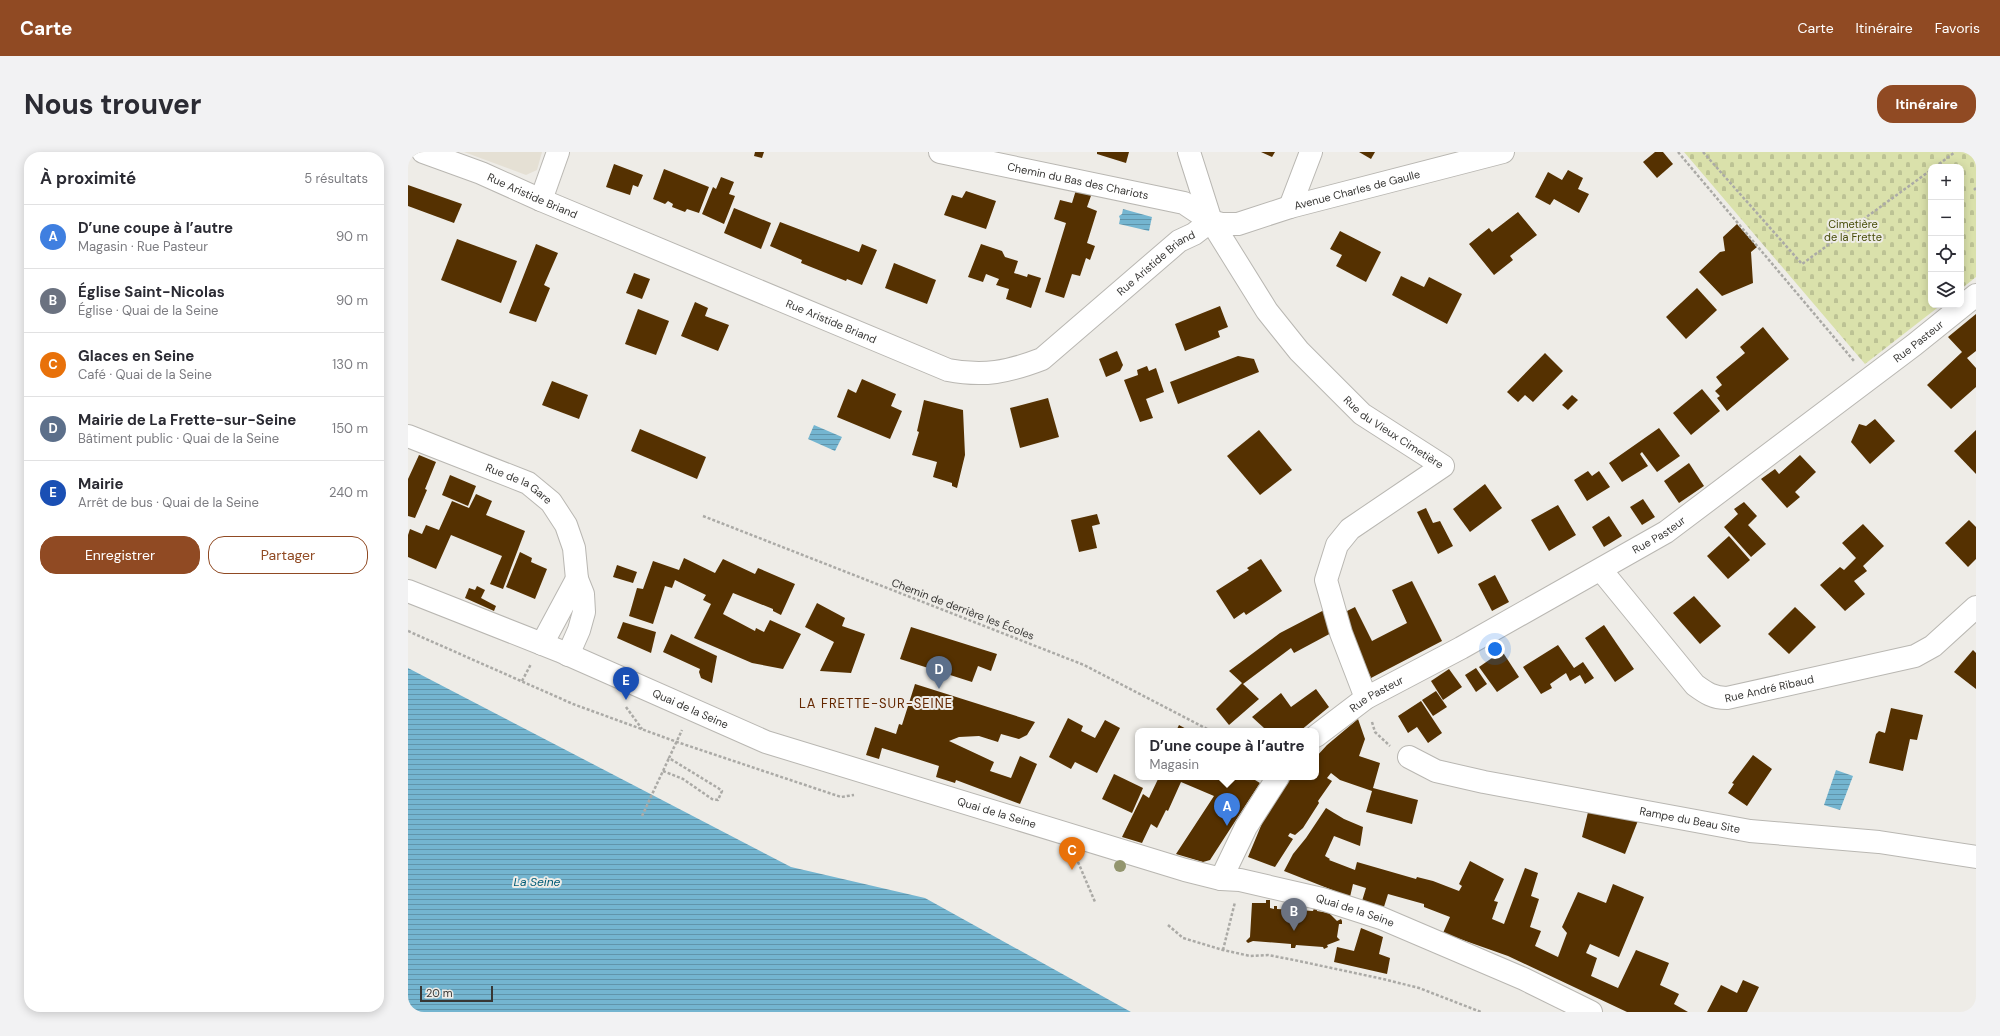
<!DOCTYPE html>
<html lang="fr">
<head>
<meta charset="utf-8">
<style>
  :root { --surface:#fff; --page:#f2f2f3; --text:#2b2b33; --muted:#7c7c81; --line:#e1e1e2; --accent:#904a23 }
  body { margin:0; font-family:"DM Sans",sans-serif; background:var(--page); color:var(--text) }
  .controls { position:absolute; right:12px; top:12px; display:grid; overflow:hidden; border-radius:8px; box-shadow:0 2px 10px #0003 }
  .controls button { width:36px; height:36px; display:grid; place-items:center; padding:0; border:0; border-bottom:1px solid var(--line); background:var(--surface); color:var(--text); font:20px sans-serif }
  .scale { position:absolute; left:12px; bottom:10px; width:73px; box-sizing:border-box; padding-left:4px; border:2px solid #383735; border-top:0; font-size:11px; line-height:14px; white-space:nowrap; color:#383735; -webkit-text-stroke:3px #eeece7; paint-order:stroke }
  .you { position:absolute; left:1087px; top:497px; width:14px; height:14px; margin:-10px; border:3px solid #fff; border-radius:50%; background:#1a73e8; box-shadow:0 0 0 6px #1a73e833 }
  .badge { display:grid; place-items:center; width:26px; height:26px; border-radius:50%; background:var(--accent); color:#fff; font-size:13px; font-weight:700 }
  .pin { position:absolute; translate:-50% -33px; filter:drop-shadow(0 1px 2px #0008) }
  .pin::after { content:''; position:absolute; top:21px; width:14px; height:12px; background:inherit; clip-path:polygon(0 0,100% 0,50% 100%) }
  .popup { position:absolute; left:727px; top:576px; width:184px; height:52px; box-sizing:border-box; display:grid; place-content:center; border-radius:8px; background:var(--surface); filter:drop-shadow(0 1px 3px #0005); font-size:13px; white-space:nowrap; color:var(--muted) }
  .popup b { font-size:15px; color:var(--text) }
  .popup::after { content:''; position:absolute; left:50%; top:100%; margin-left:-8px; border:8px solid transparent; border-top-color:var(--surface) }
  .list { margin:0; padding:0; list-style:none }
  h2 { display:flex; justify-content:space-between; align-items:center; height:52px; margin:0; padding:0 16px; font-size:17px }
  h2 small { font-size:13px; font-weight:400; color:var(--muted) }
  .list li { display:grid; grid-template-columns:26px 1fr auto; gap:12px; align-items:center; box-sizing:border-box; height:64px; padding:0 16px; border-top:1px solid var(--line) }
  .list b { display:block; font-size:15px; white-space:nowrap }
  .list p { margin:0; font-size:13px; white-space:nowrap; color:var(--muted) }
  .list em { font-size:13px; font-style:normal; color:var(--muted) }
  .actions { display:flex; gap:8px; padding:12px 16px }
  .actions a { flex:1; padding:9px 0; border:1px solid var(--accent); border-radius:16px; text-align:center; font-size:14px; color:var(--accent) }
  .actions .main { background:var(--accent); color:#fff }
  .icon { flex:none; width:22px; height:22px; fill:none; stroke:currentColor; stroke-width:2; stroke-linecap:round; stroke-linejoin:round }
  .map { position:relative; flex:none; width:1568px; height:860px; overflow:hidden; border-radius:16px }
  header { display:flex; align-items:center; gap:24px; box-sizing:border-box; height:56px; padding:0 20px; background:var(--accent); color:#fff }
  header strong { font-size:19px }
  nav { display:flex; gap:22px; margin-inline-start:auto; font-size:14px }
  .intro { display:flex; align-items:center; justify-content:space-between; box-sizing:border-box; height:96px; padding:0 24px }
  h1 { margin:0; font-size:28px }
  .button { padding:10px 18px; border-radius:16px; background:var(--accent); color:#fff; font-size:14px; font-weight:700 }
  main { display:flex; gap:24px; padding:0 24px }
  aside { flex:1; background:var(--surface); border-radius:16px; box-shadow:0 2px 10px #0003 }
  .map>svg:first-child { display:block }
  .built { fill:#e5e0d4 }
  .cemetery { fill:url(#cemetery-stones) }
  .water { fill:url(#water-rules) }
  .building { fill:#553101 }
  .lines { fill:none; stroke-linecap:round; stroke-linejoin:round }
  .minor-casing { stroke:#b9b7b2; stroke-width:24 }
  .path { stroke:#abaaa6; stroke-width:2.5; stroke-dasharray:3 2; stroke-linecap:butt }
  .minor { stroke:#fff; stroke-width:22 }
  .tree { fill:#93956e }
  .labels { text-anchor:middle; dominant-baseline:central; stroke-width:4; stroke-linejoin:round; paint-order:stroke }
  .street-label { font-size:11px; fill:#383735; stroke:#eeece7 }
  .park-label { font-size:11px; fill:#494e0b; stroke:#eeece7 }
  .water-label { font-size:12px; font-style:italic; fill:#005c77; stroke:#eeece7 }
  .quarter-label { font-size:13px; letter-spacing:1px; fill:#642700; stroke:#eeece7 }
</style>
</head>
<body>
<header>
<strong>Carte</strong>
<nav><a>Carte</a><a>Itinéraire</a><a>Favoris</a></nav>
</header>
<div class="intro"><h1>Nous trouver</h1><a class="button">Itinéraire</a></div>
<main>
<aside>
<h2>À proximité<small>5 résultats</small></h2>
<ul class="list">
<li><span class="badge" style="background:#3f7fe0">A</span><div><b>D’une coupe à l’autre</b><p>Magasin · Rue Pasteur</p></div><em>90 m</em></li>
<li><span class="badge" style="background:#6b7280">B</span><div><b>Église Saint-Nicolas</b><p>Église · Quai de la Seine</p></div><em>90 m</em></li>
<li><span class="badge" style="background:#e8710a">C</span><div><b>Glaces en Seine</b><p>Café · Quai de la Seine</p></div><em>130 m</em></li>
<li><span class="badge" style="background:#5c6f8a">D</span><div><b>Mairie de La Frette-sur-Seine</b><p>Bâtiment public · Quai de la Seine</p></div><em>150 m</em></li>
<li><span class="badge" style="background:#1a4fb4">E</span><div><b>Mairie</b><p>Arrêt de bus · Quai de la Seine</p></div><em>240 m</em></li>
</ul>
<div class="actions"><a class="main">Enregistrer</a><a>Partager</a></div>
</aside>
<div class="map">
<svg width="1568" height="860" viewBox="0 0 1568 860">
  <defs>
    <pattern id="cemetery-stones" width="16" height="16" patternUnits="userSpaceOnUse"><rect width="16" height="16" fill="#dae1ab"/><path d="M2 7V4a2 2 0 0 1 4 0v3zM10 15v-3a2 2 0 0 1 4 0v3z" fill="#bcc294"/></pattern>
    <pattern id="water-rules" width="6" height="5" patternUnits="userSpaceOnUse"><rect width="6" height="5" fill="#74b5d0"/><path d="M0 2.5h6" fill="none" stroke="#6094aa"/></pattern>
  </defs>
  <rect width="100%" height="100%" fill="#eeece7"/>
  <!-- built -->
  <path class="built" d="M56,0H134L129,18L118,23Z"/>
  <!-- cemetery -->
  <path class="cemetery" d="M1276,0H1568V125L1553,137V15H1523V153H1533L1457,212Z"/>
  <!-- water -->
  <g class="water">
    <path d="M715,57L744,65L741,79L711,72L712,67L711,64L714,62Z"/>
    <path d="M406,273L434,285L427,299L400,287Z"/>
    <path d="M0,516L383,715L517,746L723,860H0Z"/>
    <path d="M1428,618L1445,624L1432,658L1416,653Z"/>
  </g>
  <!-- building -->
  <g class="building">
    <path d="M347,0H356L354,6L346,4Z"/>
    <path d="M689,0H721L718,11L689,2Z"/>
    <path d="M853,0H867L864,5Z"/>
    <path d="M951,0H967L963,7Z"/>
    <path d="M1247,0H1255L1265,12L1249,26L1235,10Z"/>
    <path d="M206,12L235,23L230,35L225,33L222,43L198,35Z"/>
    <path d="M256,17L301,35L291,61L279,57L277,60L264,55L265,52L260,49L257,52L245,47Z"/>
    <path d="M1160,18L1175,26L1170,37L1181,42L1171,61L1146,47L1142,53L1127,45L1140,20L1154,28Z"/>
    <path d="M313,25L326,30L321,42L327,44L316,72L294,62L305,35L308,37Z"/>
    <path d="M0,33L54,52L46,71L0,54Z"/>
    <path d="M668,38L684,41L679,55L689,59L679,91L687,94L682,108L678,106L672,124L664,122L656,146L637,140L658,71L646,67L652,48L664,51Z"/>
    <path d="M558,39L588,49L578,77L536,63L544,43L554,46Z"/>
    <path d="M326,56L363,71L353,97L316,81Z"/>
    <path d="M1110,60L1129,83L1102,104L1105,108L1086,123L1061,92L1081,76L1084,80Z"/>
    <path d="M372,70L451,100L454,92L469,98L454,133L439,127L438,129L393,111L394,108L362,94Z"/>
    <path d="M1329,72L1349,95L1343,100L1345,131L1314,144L1291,120L1312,100L1317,99L1315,85Z"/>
    <path d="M932,79L973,100L958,130L928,114L934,103L922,97Z"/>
    <path d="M49,87L109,109L93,151L33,128Z"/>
    <path d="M128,92L150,101L136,133L142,136L128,170L101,161Z"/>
    <path d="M573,92L594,99L597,105L610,109L606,121L619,125L620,122L633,126L623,156L598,147L601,137L588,133L591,127L578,122L575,130L560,125Z"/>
    <path d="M486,111L528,128L519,152L477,136Z"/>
    <path d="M226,121L242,127L234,147L218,141Z"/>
    <path d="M993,124L1016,135L1021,125L1054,142L1039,172L984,143Z"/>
    <path d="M1289,136L1309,158L1278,187L1258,165Z"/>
    <path d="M287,150L300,156L297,164L321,173L310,199L273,184Z"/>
    <path d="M812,154L820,175L810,179L812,185L777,199L767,172Z"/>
    <path d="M230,157L261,169L248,203L217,192Z"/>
    <path d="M1568,162V199L1559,206L1568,216V235L1543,257L1519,233L1554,200L1540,185Z"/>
    <path d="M1355,175L1381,207L1319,259L1309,246L1312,244L1307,239L1314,233L1308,225L1337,201L1332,195Z"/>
    <path d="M709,199L715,213L712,219L698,225L691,207Z"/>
    <path d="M1137,201L1155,219L1125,250L1117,243L1110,250L1099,240Z"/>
    <path d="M830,204L846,207L851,220L770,252L762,230Z"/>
    <path d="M739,214L741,219L748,216L756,240L738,247L745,266L732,270L716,228L730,223L729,218Z"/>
    <path d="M454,227L488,242L483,254L494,259L482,287L429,265L440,237L448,241Z"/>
    <path d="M144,229L180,243L171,267L134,253Z"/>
    <path d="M1294,237L1312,259L1283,283L1265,261Z"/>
    <path d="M1164,243L1170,248L1160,258L1154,253Z"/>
    <path d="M640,246L651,285L612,296L602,256Z"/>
    <path d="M516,248L555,258L557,303L549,336L544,334V331L525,325L529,310L504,303L511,280L509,279Z"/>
    <path d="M1467,267L1487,289L1462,312L1443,290L1451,272L1458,274Z"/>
    <path d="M1251,276L1272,304L1249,320L1234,300L1232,302L1240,314L1214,330L1201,311Z"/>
    <path d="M232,277L298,305L289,327L223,299Z"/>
    <path d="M851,278L884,318L852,343L819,304Z"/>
    <path d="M1568,278V322L1546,299Z"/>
    <path d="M11,303L28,310L17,337L19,338L7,366L0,364V327Z"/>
    <path d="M1392,303L1408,320L1387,340L1392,345L1379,356L1353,327L1367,317L1371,322Z"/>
    <path d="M1281,311L1296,334L1271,351L1256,329Z"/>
    <path d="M1180,319L1184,324L1191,319L1202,335L1179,349L1166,328Z"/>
    <path d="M42,323L68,334L60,354L34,343Z"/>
    <path d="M1077,332L1094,356L1062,380L1045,357Z"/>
    <path d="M68,342L84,349L78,363L117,379L95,437L82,432L94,404L43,383L28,417L0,405V383L2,377L14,382L18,373L31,378L44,349L61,356Z"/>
    <path d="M1235,347L1247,365L1234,373L1222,355Z"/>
    <path d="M1336,350L1349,364L1340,373L1358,392L1343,405L1316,375L1330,362L1326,357Z"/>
    <path d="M1150,353L1168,383L1141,399L1123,368Z"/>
    <path d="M1018,356L1025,371L1032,369L1045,394L1030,402L1009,360Z"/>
    <path d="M689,362L692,372L684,374L689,396L671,400L663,368Z"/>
    <path d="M1201,364L1214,384L1196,395L1184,375Z"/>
    <path d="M1561,368L1568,375V407L1560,415L1537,391Z"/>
    <path d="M1455,372L1476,394L1455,414L1459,419L1446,429L1457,442L1437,459L1412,433L1432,415L1436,418L1448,406L1434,391Z"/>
    <path d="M1321,384L1342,408L1320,427L1299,404Z"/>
    <path d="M112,400L124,406L123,410L139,417L127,447L98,435Z"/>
    <path d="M276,406L307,421L315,407L347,422L350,416L387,432L373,463L365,459V457L325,441L315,462L347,479L348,476L356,480L362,468L393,482L375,517L344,511L286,486L303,452L295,448L298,443L267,428L264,436L257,434L245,472L221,464L229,436L235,437L245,409L271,418Z"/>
    <path d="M853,407L874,439L838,463L836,460L826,467L808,439L841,418L839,416Z"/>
    <path d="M209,413L229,420L225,431L205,425Z"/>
    <path d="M1087,423L1101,450L1084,459L1070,432Z"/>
    <path d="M1004,429L1034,489L963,526L933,462L947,455L964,489L999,471L984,438Z"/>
    <path d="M69,434L77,438L73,446L88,454L86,459L57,446L61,436L67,438Z"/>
    <path d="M1286,444L1313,474L1292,492L1265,461Z"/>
    <path d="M409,451L437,466L434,474L457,482L443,521L412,519L426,490L397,475Z"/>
    <path d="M1387,455L1408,475L1381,502L1360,482Z"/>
    <path d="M920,456L927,479L886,501L883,496L835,532L851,547L821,573L808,557L834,531L821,519L872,481Z"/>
    <path d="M215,470L248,480L243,501L209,486Z"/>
    <path d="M1196,473L1226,517L1207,530L1177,486Z"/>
    <path d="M503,475L589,502L583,519L570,514L564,530L492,507Z"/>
    <path d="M263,482L309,504L304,531L293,526L291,520L292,517L255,500Z"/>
    <path d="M1150,493L1166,516L1175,510L1186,526L1177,532L1172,523L1162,529L1158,521L1142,532L1144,536L1133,542L1115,515Z"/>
    <path d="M1565,498L1568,501V537L1546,520Z"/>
    <path d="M1094,499L1111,525L1089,540L1071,515Z"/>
    <path d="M1068,516L1079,532L1068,540L1057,523Z"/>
    <path d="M1041,517L1054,535L1035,548L1023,529Z"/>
    <path d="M507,532L627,570L619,583L611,587L593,582L590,590L571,584L551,585L541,589L586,610L582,619L603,626L612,604L629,612L612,652L548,628L547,631L528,625L531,614L503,605L474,596L471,607L458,603L467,575L488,582L491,572L494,573Z"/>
    <path d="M908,537L921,555L892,579H854L856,576L844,565L873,541L883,555Z"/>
    <path d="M1028,539L1039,555L1025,564L1014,548Z"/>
    <path d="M1013,549L1034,581L1020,591L1009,575L1000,581L990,564Z"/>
    <path d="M1483,556L1515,563L1509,588L1502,587L1495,619L1461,611L1468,582L1471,579L1477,581Z"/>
    <path d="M660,566L675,574L673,579L687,586L697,568L712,576L689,621L667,610L663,617L641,605Z"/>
    <path d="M950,567L957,587L951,604L972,611L965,636L1010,648L1004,672L958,660L964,639L932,628L923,621L919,626L924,629L910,649L911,651L895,676L887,683L882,681L880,684L885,687L867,715L840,705L855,669L875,636L884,625H908V605L919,593Z"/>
    <path d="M771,573L782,579H768Z"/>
    <path d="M1345,603L1364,617L1339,654L1320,641L1326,632L1324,631Z"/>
    <path d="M706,622L735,636L724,661L694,647Z"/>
    <path d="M751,625H842L852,631L802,708L795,710L768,702L806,644L773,630L760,659L758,658L749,676L743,672L734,691L714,685L735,642L741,646Z"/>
    <path d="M1182,652L1231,666L1217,702L1174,685Z"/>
    <path d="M918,656L936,667L955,675L952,694L926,684L917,704L922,707L921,708L947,718L949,710L1008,727L1009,725L1025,729L1051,739L1054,734L1051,732L1062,709L1096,727L1086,749L1090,750L1084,767L1096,772L1117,716L1130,721L1123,744L1131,747L1122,775L1133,779L1127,794L1150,805L1159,781L1154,775L1170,740L1198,751L1205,732L1236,745L1211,805L1182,792L1178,801L1189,806L1183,824L1210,836L1228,798L1261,811L1252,833L1271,842L1266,852L1280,860H1219L1100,804L1035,781L1042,765L1016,755V752L980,742L975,758L954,749L958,736L945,732L942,745L876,719L885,702L898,686Z"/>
    <path d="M858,748H862V756L866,757V754H869V757L886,758V755L890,756V758L905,759L906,756L909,757V759L921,761L929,769L933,767L934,769V772H931L929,785L932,788L919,793L920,795L916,797L915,795L888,793L887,796H883V792L845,789L840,791L838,789L842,785L844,751H858Z"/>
    <path d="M953,776L975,785L971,802L982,806L979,822L926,810L929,795L946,799Z"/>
    <path d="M1335,828L1351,835L1339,860H1299L1313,833L1329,841Z"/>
  </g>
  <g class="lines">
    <!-- minor casing -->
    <g class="minor-casing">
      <g id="minor">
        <path id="s1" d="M15,0L73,21L133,48L540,218C576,225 600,220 634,207L771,89L786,82L803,69"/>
        <path id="s2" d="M532,0L776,51L803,69L814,72H830L882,55L1095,0"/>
        <path id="s3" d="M781,0L803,69L859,159L891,199L954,262L1035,314L942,377L929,393L918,428L933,481L958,546"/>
        <path d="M133,48L150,0"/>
        <path d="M882,55L903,0"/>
        <path id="s4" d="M0,284L120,331L143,350L158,373L166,396L169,427L175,442L176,460L171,478L160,503"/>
        <path id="s5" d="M1193,418L1287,533C1298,541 1305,546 1319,546L1507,504L1525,494L1568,455"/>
        <path id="s6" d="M0,439L152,499L358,590L777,718L813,727L832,728L914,747L973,766L1116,827L1183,860"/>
        <path d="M134,492L169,427"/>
        <path id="s7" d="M908,584L958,546L1053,496L1258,380L1506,193L1568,143"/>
        <path id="s8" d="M1001,605L1028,619L1076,630L1342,679L1471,690L1568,705"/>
        <path d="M813,727L838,675L870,625"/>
      </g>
    </g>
    <!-- path -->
    <g class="path">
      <path d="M1270,0L1446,209"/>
      <path d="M1295,0L1394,112L1523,18"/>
      <path d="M1527,15L1547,0"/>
      <path d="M1566,38L1568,36"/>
      <path d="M295,364L676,513L803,579"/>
      <path d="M0,479L165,552L269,590L433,645L446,643"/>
      <path d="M114,529L123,512"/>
      <path d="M218,555L234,577"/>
      <path d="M964,570L967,580L982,594"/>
      <path d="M255,619L275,627L304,647L310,648L314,639L310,636L261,606L274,578"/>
      <path d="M234,664L261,606"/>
      <path d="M670,710L687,750"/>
      <path d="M760,773L775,786L815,798L842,804L860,803L886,808L975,827L1011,836L1073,860"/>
      <path d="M815,798L827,750"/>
    </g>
    <!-- minor -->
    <use href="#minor" class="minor"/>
  </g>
  <!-- trees -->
  <circle class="tree" cx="712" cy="714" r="6"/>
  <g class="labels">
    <!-- street labels -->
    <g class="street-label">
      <text stroke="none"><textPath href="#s2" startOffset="141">Chemin du Bas des Chariots</textPath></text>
      <text stroke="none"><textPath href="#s2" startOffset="433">Avenue Charles de Gaulle</textPath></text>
      <text stroke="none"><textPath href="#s1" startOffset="118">Rue Aristide Briand</textPath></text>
      <text stroke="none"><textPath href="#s1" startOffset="814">Rue Aristide Briand</textPath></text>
      <text stroke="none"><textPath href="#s1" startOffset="442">Rue Aristide Briand</textPath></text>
      <text stroke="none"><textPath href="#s7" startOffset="722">Rue Pasteur</textPath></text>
      <text stroke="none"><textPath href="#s3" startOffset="355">Rue du Vieux Cimetière</textPath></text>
      <text stroke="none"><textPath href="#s4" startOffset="121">Rue de la Gare</textPath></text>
      <text stroke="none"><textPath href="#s7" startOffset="398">Rue Pasteur</textPath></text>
      <text transform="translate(555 457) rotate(21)">Chemin de derrière les Écoles</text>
      <text stroke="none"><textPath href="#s5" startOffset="227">Rue André Ribaud</textPath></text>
      <text stroke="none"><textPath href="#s7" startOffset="74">Rue Pasteur</textPath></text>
      <text stroke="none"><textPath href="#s6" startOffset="306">Quai de la Seine</textPath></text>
      <text stroke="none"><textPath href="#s6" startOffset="630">Quai de la Seine</textPath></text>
      <text stroke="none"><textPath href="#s8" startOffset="289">Rampe du Beau Site</textPath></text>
      <text stroke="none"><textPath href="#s6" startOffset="1002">Quai de la Seine</textPath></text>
    </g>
    <!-- park labels -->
    <g class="park-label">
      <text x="1445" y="72">Cimetière<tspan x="1445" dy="13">de la Frette</tspan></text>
    </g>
    <!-- water labels -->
    <g class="water-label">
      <text x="129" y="730">La Seine</text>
    </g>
    <!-- quarter labels -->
    <g class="quarter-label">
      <text x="468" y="551">LA FRETTE-SUR-SEINE</text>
    </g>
  </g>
</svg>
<div class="controls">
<button>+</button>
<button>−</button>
<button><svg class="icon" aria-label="locate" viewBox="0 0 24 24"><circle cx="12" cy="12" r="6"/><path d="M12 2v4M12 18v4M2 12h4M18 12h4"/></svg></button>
<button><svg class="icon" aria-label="layers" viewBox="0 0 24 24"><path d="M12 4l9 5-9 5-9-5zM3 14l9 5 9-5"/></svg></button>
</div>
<div class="scale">20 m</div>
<div class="you"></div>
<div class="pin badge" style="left:819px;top:674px;background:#3f7fe0">A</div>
<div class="popup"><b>D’une coupe à l’autre</b>Magasin</div>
<div class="pin badge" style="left:886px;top:779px;background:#6b7280">B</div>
<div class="pin badge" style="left:664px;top:718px;background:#e8710a">C</div>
<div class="pin badge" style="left:531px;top:537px;background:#5c6f8a">D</div>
<div class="pin badge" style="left:218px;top:548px;background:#1a4fb4">E</div>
</div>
</main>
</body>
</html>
